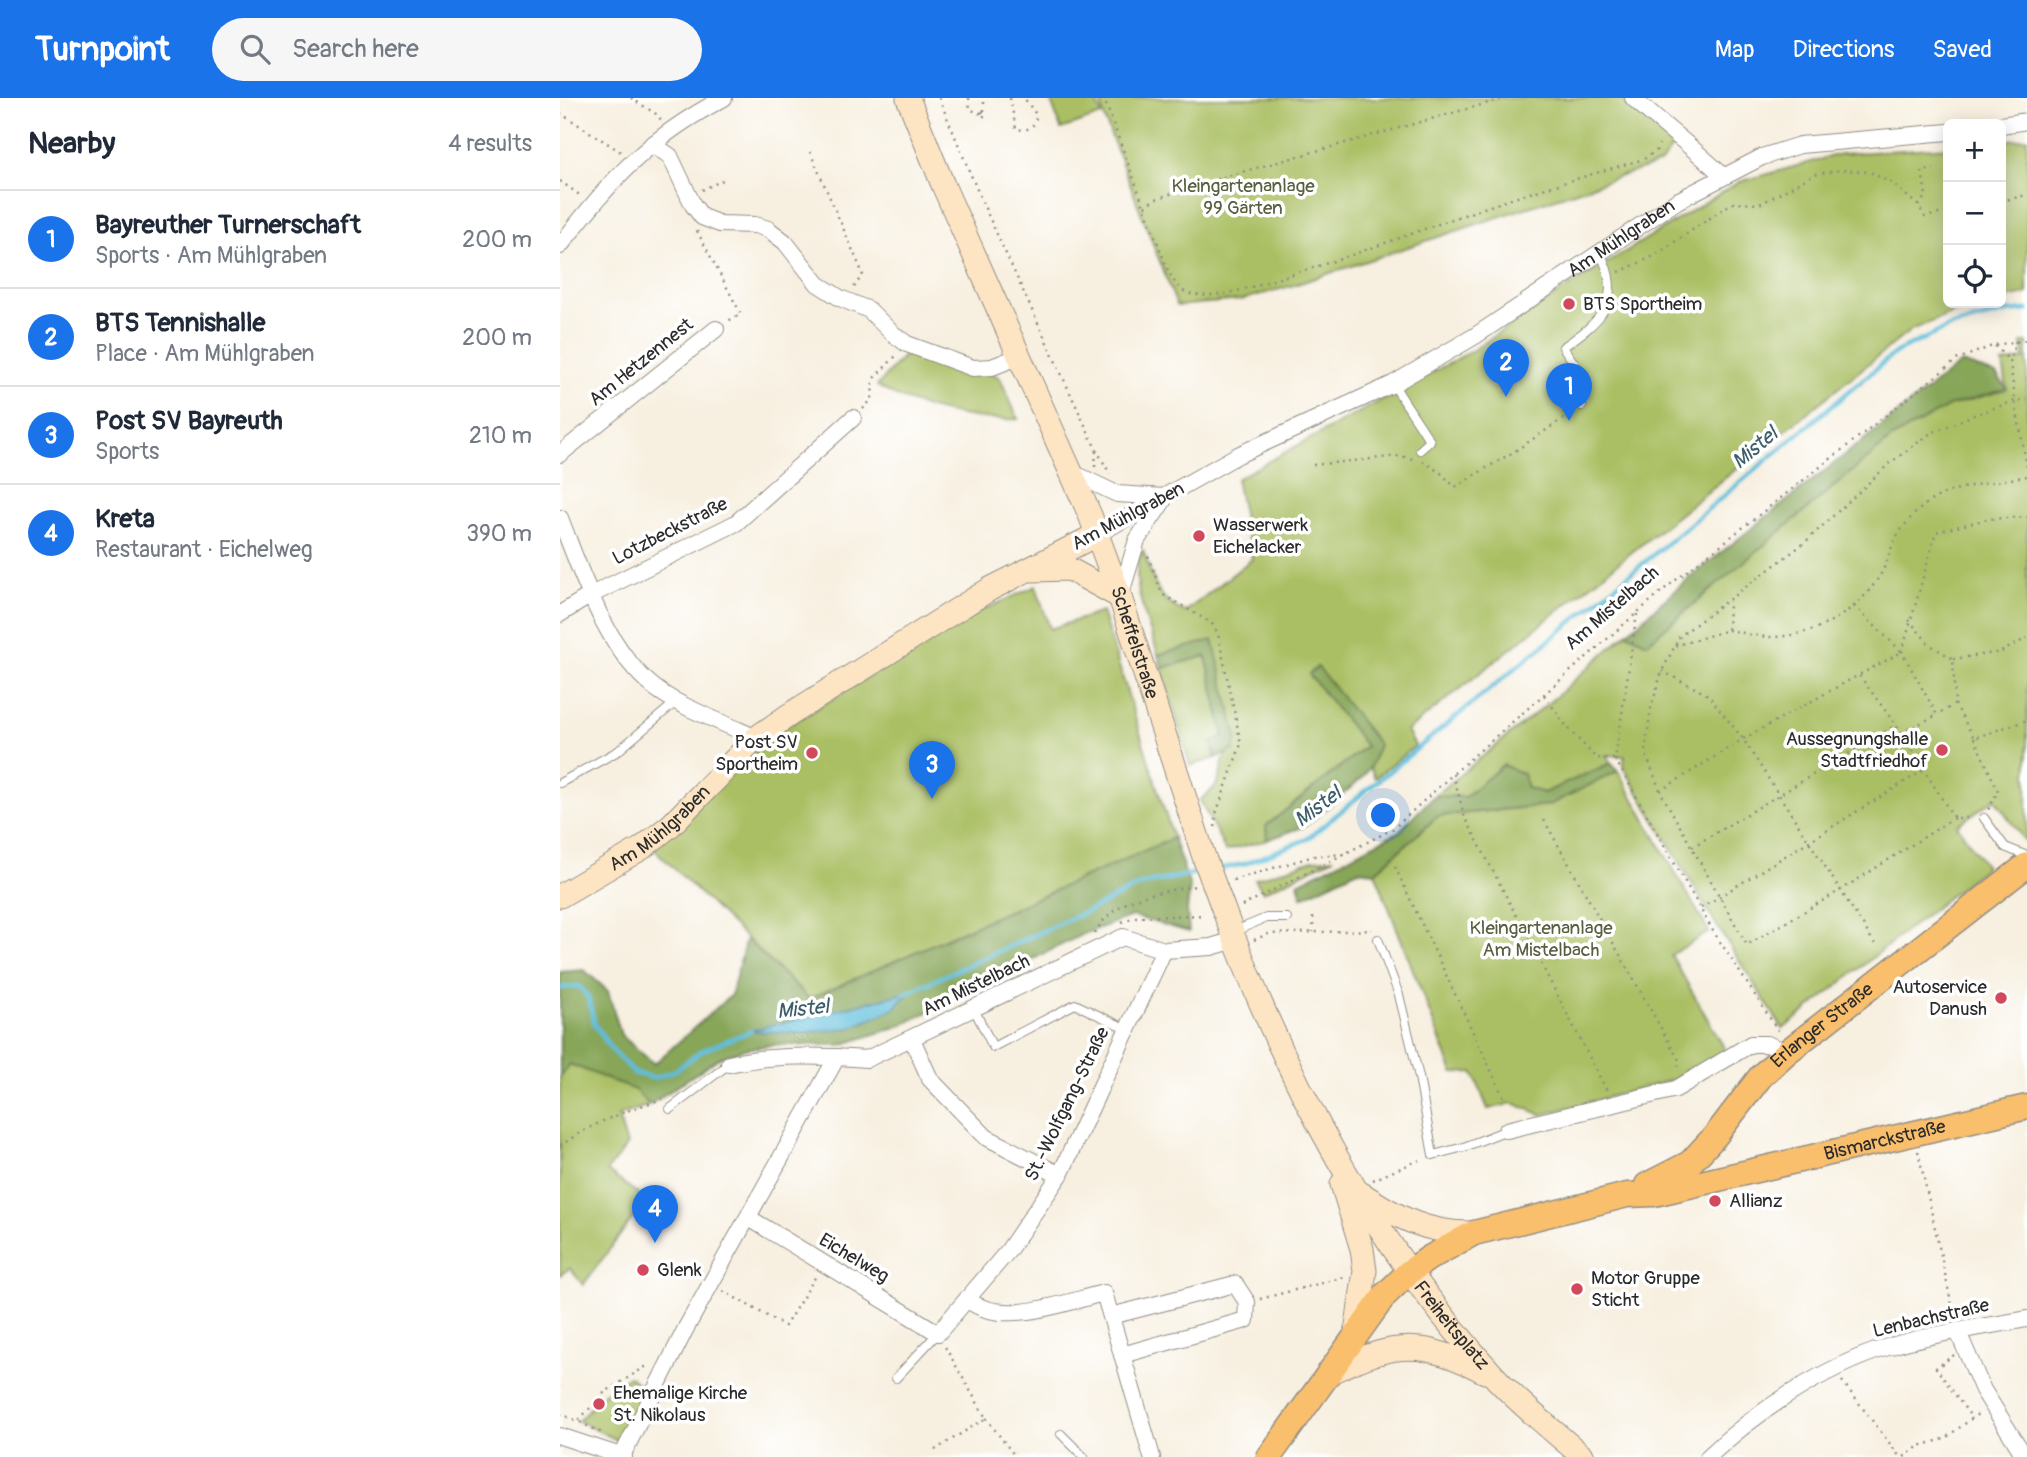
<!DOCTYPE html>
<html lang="en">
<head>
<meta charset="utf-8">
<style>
  :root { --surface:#fff; --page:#f6f6f7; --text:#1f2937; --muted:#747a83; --line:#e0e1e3; --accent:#1a73e8 }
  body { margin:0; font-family:Pangolin,sans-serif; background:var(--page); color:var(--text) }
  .controls { position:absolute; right:21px; top:21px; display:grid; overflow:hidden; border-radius:10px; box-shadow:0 4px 18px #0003 }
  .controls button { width:63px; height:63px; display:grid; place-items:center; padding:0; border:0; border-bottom:2px solid var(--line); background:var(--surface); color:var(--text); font:35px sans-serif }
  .you { position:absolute; left:824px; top:718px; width:24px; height:24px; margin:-18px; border:5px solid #fff; border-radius:50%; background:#1a73e8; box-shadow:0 0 0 10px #1a73e833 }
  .badge { display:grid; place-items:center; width:46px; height:46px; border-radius:50%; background:var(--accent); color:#fff; font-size:23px; font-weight:700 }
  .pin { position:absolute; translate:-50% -58px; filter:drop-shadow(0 2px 4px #0008) }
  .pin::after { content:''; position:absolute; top:37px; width:24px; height:21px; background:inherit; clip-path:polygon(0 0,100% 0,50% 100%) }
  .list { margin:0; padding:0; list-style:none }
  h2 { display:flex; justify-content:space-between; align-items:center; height:91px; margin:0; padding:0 28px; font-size:30px }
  h2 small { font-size:23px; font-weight:400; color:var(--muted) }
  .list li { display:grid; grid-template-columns:46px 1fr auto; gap:21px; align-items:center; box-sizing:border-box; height:98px; padding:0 28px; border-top:2px solid var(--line) }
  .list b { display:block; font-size:26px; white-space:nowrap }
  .list p { margin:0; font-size:23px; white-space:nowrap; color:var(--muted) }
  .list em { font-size:23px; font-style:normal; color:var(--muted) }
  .icon { flex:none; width:38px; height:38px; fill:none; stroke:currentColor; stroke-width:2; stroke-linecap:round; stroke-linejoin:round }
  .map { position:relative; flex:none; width:1467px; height:1359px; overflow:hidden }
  header { display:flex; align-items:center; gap:42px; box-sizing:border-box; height:98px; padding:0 35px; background:var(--accent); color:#fff }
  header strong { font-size:33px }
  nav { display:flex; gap:38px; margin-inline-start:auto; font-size:24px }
  .search { width:490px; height:63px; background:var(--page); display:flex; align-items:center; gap:18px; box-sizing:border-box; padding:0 24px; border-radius:38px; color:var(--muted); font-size:26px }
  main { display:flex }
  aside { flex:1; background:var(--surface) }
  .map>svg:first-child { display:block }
  .green { fill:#aabf63; stroke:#6a7547; stroke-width:2 }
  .forest { fill:#87a659; stroke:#596842; stroke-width:2; fill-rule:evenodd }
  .water { fill:#5dbedb; stroke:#447483; stroke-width:2 }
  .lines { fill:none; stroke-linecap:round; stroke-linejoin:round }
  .stream { stroke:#5dbedb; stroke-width:4.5 }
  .lane-casing { stroke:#918d85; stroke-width:10 }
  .street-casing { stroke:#918d85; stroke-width:18 }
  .secondary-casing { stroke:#918d85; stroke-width:25 }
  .primary-casing { stroke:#918d85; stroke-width:27 }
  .path { stroke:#918d85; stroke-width:2.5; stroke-dasharray:2 5; stroke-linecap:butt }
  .lane { stroke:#fff; stroke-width:8 }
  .street { stroke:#fff; stroke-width:16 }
  .secondary { stroke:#fde5c4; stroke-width:23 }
  .primary { stroke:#f9bf6c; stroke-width:24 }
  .secondary-bridge-casing { stroke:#918d85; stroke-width:25; stroke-linecap:butt }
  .secondary-bridge { stroke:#fde5c4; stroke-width:23 }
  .poi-dot { fill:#d1495b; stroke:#fff; stroke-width:2.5 }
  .labels { text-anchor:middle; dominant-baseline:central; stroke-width:7; stroke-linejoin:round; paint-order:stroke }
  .park-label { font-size:19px; fill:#575f3f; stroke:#fff }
  .street-label { font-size:19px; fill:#2b2b2b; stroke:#fff }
  .poi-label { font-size:19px; fill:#2b2b2b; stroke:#fff; text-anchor:start }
  .water-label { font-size:21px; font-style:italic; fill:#3c5e69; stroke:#fff }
</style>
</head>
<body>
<header>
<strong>Turnpoint</strong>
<div class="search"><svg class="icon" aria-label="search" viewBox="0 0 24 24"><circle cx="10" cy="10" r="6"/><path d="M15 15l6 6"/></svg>Search here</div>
<nav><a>Map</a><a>Directions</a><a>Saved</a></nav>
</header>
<main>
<aside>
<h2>Nearby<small>4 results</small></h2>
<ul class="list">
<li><span class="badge">1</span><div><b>Bayreuther Turnerschaft</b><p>Sports · Am Mühlgraben</p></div><em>200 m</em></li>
<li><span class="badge">2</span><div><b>BTS Tennishalle</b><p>Place · Am Mühlgraben</p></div><em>200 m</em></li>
<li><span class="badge">3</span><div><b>Post SV Bayreuth</b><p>Sports</p></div><em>210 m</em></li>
<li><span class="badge">4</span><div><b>Kreta</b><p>Restaurant · Eichelweg</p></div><em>390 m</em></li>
</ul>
</aside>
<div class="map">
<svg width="1467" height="1359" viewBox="0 0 1467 1359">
  <rect width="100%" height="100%" fill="#fff"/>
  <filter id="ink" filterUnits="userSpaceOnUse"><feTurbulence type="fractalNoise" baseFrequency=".0143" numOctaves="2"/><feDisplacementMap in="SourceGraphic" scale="14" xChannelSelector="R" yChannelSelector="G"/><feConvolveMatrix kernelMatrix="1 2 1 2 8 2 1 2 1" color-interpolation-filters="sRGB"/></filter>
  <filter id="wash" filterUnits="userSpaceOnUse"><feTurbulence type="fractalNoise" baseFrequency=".00686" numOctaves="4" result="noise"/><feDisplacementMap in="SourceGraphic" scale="28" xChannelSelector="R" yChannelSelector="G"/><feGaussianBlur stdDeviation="1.57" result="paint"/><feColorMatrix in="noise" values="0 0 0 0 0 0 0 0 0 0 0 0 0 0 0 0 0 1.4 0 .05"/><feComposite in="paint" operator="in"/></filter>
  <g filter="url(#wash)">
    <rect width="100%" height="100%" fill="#f7efdf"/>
    <!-- green -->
    <g class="green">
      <path d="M490,0H534L542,17L501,31Z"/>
      <path d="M540,0H1061L1115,45L1101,65L731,188L681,202L617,208L544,19Z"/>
      <path d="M1467,40V196L1441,201V43Z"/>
      <path d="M1388,49V205H1418L1351,232L847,633L855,648L815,680L810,669L818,647L757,569L749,576L806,648L706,728L707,742L665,753C658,734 648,720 640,702C664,684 657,683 665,657H668L653,543L598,557C590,528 566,479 583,452C592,478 597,504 625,514L692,461L676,381L910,254L1011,187L1179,84L1280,56Z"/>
      <path d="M1462,245H1467V740L1464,742L1435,701L1397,727L1426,769L1223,931L1157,828L1063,668L1065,658L1046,657L1051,665L984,695L967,690L943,667L905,699L874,698L998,597L1067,535L1087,545L1332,340L1389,308L1447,291L1443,265L1464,261Z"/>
      <path d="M347,254L416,275H431L440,280L458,321C416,324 353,310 317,288Z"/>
      <path d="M476,488L490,531L542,514L613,740L249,901L93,750L184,663L225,630L403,521Z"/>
      <path d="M646,558L664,638L652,645L656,660L630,668L602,570Z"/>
      <path d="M1058,673L1149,834L1111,857L1166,953L1112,982L982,1017L953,1005L928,1011L913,974L893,975L815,774L878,718L989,707Z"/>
      <path d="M774,760L703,794L695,781L753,762Z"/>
      <path d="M10,966L76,992L89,1007L58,1018L67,1047L47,1073L86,1102L23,1187L10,1170L0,1177V979Z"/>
      <path d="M69,1278L92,1297L67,1347L18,1323L45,1294Z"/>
    </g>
    <!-- forest -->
    <g class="forest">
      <path d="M1401,265L1436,276L1447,291L1389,308L1332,340L1087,545L1067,535L1129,480Z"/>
      <path d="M653,542L677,640L674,652L656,660L652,645L664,638L646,558L602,570L598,557Z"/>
      <path d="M758,569L819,647L810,669L802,680L745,728L707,742L706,728L806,648L749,576Z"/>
      <path d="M1051,665L1058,673L989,707L878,718L815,774L798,772L742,799L738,785L838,734L874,698L905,699L943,667L963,676L967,690L984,695Z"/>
      <path d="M613,740L630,789L627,812L629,834L572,818L521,837L342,927L281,947H211L184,951L159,960L89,1007L75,992L10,966L0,979V874L24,872L48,893L61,937L94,966L171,897L186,841L249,901ZM347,895L241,935L192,933Z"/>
    </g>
    <!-- water -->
    <path class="water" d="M349,894L334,911L290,930L241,935L189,933Z"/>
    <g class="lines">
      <!-- stream -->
      <g class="stream">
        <path d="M654,772L684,766L747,741L1086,463L1336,254L1389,229L1447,214L1467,212"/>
        <path d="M0,890L19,888L28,899L35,927L51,951L74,975L94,980L114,973L143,952L191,933"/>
        <path d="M344,896L532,811L580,787L642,774"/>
      </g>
    </g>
  </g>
  <g filter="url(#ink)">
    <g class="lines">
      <!-- lane casing -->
      <g class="lane-casing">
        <g id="lane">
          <path d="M833,286L870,343L860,352"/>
          <path d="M1022,308L1018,271L1003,249C1040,224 1065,202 1040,155"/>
          <path d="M0,685L58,653L117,603"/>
          <path d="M1424,720L1445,749L1467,758"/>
          <path d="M675,833L706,820H727"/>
          <path d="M818,841L839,897L859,979L873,1057L904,1049L947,1032"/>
          <path d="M414,911L433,949L515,906L567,931"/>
          <path d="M110,1011L169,966"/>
          <path d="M336,1280L378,1235"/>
          <path d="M501,1336L524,1359"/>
        </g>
      </g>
      <!-- street casing -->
      <g class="street-casing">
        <g id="street">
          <path d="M1073,0C1102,27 1134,50 1163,78"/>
          <path d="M1441,27L1467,23"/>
          <path d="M92,46L110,58L133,107L142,119L160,126L195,127L208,131L225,144L258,186L280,200L309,212L332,235L347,246L413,270L432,269L460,258"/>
          <path d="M0,148C51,81 88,40 164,0"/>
          <path d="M0,356L156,231"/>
          <path d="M513,375L557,396L605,399"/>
          <path d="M0,420C22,476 46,552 95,590C119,609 167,626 196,640"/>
          <path id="s1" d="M538,436L678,357L833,286L915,238L1117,103L1202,59L1240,47L1388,34"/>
          <path d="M560,499L577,442L603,403"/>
          <path d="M0,516L31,497L176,425L293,320"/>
          <path d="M352,941L370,981L426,1039L500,1077"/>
          <path d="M169,966C213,956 262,958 307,961L563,839L604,852L651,849L675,842"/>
          <path d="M947,1032L1116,991L1191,946H1207L1227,954"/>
          <path d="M189,1120L378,1235L448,1153L500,1077L604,852"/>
          <path d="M407,1201C442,1230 505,1204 544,1195L592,1359"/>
          <path d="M551,1218L675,1186L687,1204L686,1222L562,1257"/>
          <path d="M1398,1234L1423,1292L1465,1359"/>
          <path d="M0,1338L64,1359"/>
          <path d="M62,1358L126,1230L277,959"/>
          <path d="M1148,1359C1194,1315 1264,1269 1325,1250C1371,1235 1420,1230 1467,1221"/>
        </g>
      </g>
      <!-- secondary casing -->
      <g class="secondary-casing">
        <g id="secondary">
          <path id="s2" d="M348,0L383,87L530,417L560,499L645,762"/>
          <path d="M473,472L509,471L560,499"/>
          <path id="s3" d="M0,798L82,750L111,727L196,640L229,617L430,491L538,436"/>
          <path id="s4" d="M663,810C725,980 810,1142 933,1277C960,1307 993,1332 1023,1359"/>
          <path d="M782,1086L802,1151L805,1173L796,1235"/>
          <path d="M802,1096C838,1120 869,1136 914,1135"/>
          <path d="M773,1273C836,1243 862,1242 925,1274"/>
        </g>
      </g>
      <!-- primary casing -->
      <g class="primary-casing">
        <g id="primary">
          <path id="s5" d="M1087,1087L1130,1065L1156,1037L1201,978L1227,954L1467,767"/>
          <path id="s6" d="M709,1359L825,1197L849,1174L869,1160L914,1135L1067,1097L1094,1096L1467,1009"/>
        </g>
      </g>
      <!-- path -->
      <g class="path">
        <path d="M71,0L96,16L102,23"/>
        <path d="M379,0L423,106L536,351L550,376"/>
        <path d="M409,0L410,11L420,16"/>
        <path d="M450,0L456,31C466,33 471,31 476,23L475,15L464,0"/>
        <path d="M545,0L544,1L607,170C613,182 618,193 631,196C659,202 693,188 720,180C788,160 854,134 921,111C974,93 1029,77 1084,61L1097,52L1099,46"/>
        <path d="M422,13L426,16L423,19L420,16Z"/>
        <path d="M424,13V0"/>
        <path d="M0,15L61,54"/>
        <path d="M250,54L303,176L293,191"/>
        <path d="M0,83L21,98"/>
        <path d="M142,92L165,81"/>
        <path d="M1441,103L1467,97"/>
        <path d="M1359,108L1366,97L1362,73L1374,71"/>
        <path d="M585,109L593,102L639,86L946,0"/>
        <path d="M137,133L181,216L168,223"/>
        <path d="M1059,174L1094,158L1172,105L1200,106L1255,76L1282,72L1310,74L1333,86L1359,108L1365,119L1388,114"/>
        <path d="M1456,243L1450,263L1455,303L1467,369"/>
        <path d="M1435,248L1450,263"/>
        <path d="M303,311L312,301L313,281L336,258"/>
        <path d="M863,363L882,376L895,389L955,353L1013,314"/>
        <path d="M753,367L840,358L853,361"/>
        <path d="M535,369L536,352"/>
        <path d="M588,458L601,493L605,498L648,523L653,527L658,536L681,646L656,716L655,730"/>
        <path d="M1294,508L1342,554L1299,577"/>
        <path d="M1077,516L1055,661L1153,833L1219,934"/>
        <path d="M1349,522L1369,546L1393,561L1395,606L1377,617"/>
        <path d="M1168,532C1182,534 1197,539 1211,539C1257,538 1299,514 1322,474C1328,463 1330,451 1336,440C1344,426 1356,413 1369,404C1392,387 1439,384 1467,378"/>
        <path d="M1115,548L1168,532L1169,503"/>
        <path d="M1393,561L1441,554L1467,540"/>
        <path d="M1102,573L1148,597L1183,641L1315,846"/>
        <path d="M984,597L1007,629L1036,660L1055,661"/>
        <path d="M1395,606L1414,640L1467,622"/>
        <path d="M1341,635L1377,617L1342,554L1376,434L1428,421L1467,419"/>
        <path d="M1414,640L1438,693L1428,712"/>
        <path d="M893,676L904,717L1047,993"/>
        <path d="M1100,692L1085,654L1091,610L1102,573L1120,538L1243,446L1330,365L1371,335L1411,318L1455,303L1467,301"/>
        <path d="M1394,720L1281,792L1187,847L1100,693L1183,641L1299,577L1336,627L1394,720H1412"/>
        <path d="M984,722L1119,962L1118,972"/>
        <path d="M1132,749L1336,627"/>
        <path d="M835,769L945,1002"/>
        <path d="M673,782L754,758L785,756"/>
        <path d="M682,808L833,731L893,676L1102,493L1398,261L1435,247L1467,242"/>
        <path d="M1141,810L1364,672"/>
        <path d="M753,819V834"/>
        <path d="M562,824L574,819L645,817"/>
        <path d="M535,835C556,797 597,795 635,788"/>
        <path d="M694,842L708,836L812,832"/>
        <path d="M0,1048C32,1025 67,1012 105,1000"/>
        <path d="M1358,1053L1394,1217"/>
        <path d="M813,1082L864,1060"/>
        <path d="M163,1193L225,1228L256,1178"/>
        <path d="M700,1201L785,1179"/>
        <path d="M1394,1257L1376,1270L1412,1320"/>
        <path d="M1282,1283L1340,1359"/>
        <path d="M0,1316L18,1323L45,1294L90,1266"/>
        <path d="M426,1320L454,1357L452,1359"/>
        <path d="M20,1324L42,1335"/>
        <path d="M375,1352L426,1320L384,1247"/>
        <path d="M1344,1359L1359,1348L1384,1341L1418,1316"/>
      </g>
      <!-- lane -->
      <use href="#lane" class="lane"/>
      <!-- street -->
      <use href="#street" class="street"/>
      <!-- secondary -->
      <use href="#secondary" class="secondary"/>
      <!-- primary -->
      <use href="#primary" class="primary"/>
      <!-- secondary-bridge casing -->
      <g class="secondary-bridge-casing">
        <path id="secondary-bridge" d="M645,762L663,810"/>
      </g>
      <!-- secondary-bridge -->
      <use href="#secondary-bridge" class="secondary-bridge"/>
    </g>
  </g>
  <!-- markers -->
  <g class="poi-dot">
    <circle cx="1009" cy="206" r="7"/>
    <circle cx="639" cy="438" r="7"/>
    <circle cx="1382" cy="652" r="7"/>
    <circle cx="252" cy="655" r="7"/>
    <circle cx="1441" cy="900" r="7"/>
    <circle cx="1155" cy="1103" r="7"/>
    <circle cx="83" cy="1172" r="7"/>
    <circle cx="1017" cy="1191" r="7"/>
    <circle cx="39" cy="1306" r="7"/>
  </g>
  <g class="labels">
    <!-- park labels -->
    <g class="park-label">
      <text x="683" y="88">Kleingartenanlage<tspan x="683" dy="22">99 Gärten</tspan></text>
      <text x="981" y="830">Kleingartenanlage<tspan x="981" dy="22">Am Mistelbach</tspan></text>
    </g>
    <!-- street labels -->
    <g class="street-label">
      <text stroke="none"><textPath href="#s1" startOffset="602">Am Mühlgraben</textPath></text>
      <text transform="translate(81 264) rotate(-39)">Am Hetzennest</text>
      <text transform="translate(568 418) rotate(-28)">Am Mühlgraben</text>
      <text transform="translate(110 433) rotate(-27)">Lotzbeckstraße</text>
      <text transform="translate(1052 510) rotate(-41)">Am Mistelbach</text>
      <text stroke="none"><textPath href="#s2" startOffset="590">Scheffelstraße</textPath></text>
      <text stroke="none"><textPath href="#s3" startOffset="121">Am Mühlgraben</textPath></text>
      <text transform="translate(416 887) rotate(-26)">Am Mistelbach</text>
      <text stroke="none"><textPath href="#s5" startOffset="240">Erlanger Straße</textPath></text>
      <text transform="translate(507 1006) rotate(-64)">St.-Wolfgang-Straße</text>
      <text stroke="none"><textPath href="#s6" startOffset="730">Bismarckstraße</textPath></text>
      <text transform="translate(294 1160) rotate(31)">Eichelweg</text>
      <text transform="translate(1371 1220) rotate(-13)">Lenbachstraße</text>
      <text stroke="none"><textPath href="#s4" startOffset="478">Freiheitsplatz</textPath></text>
    </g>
    <!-- poi labels -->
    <g class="poi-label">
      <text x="1023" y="206">BTS Sportheim</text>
      <text x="653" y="427">Wasserwerk<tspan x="653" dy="22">Eichelacker</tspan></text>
      <text x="1368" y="641" text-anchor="end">Aussegnungshalle<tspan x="1368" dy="22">Stadtfriedhof</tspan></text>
      <text x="238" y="644" text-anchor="end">Post SV<tspan x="238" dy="22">Sportheim</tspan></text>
      <text x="1427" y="889" text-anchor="end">Autoservice<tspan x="1427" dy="22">Danush</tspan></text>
      <text x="1169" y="1103">Allianz</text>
      <text x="97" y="1172">Glenk</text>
      <text x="1031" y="1180">Motor Gruppe<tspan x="1031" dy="22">Sticht</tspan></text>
      <text x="53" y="1295">Ehemalige Kirche<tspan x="53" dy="22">St. Nikolaus</tspan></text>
    </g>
    <!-- water labels -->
    <g class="water-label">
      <text transform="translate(1195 350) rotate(-40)">Mistel</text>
      <text transform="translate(758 709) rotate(-37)">Mistel</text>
      <text transform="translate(243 911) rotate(-6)">Mistel</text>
    </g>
  </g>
</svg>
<div class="controls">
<button>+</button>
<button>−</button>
<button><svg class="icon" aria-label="locate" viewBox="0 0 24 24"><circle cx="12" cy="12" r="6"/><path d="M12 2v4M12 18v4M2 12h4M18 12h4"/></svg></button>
</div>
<div class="you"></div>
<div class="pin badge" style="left:1009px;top:323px">1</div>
<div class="pin badge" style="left:946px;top:299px">2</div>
<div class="pin badge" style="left:372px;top:701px">3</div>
<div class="pin badge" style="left:95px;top:1145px">4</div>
</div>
</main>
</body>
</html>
